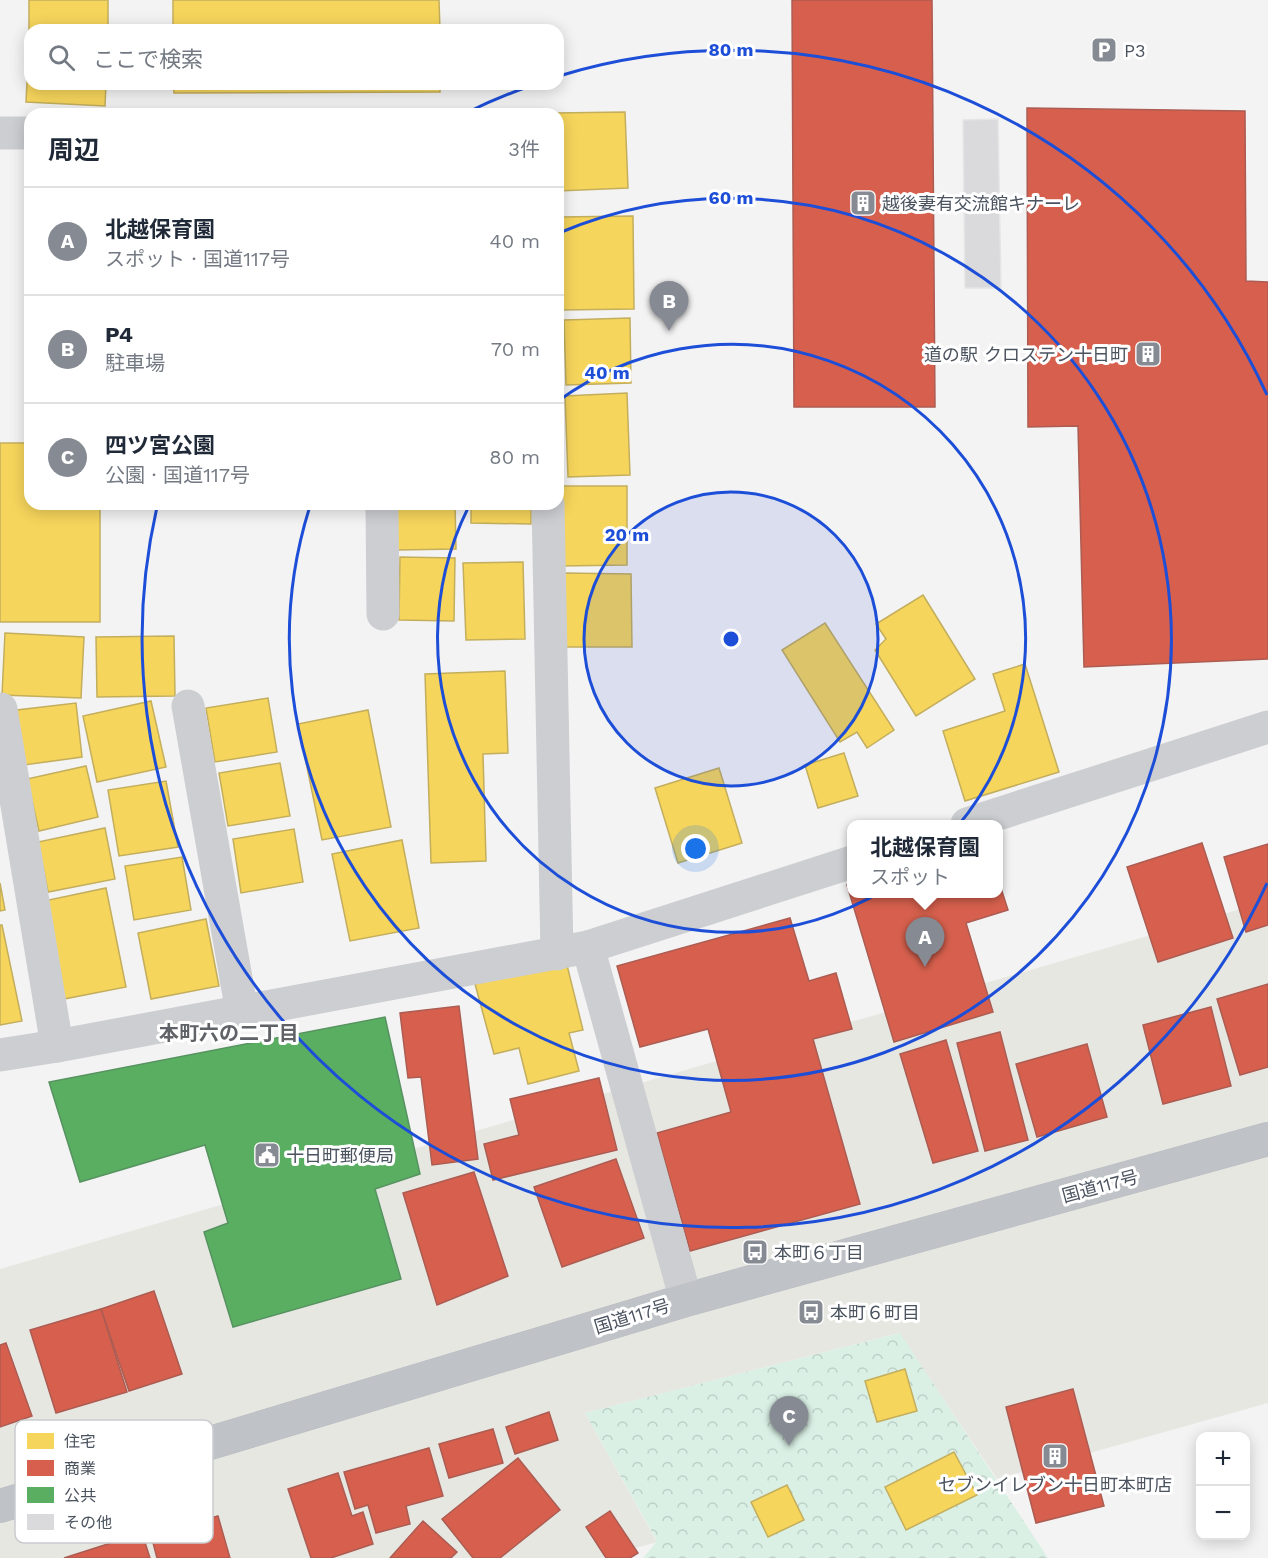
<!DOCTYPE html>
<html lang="ja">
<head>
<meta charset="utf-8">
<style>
  :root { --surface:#fff; --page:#f2f2f3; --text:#1f2937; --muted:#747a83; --line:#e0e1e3; --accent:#868b93 }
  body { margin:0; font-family:"Work Sans","Noto Sans JP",sans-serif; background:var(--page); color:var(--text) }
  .controls { position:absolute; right:18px; bottom:18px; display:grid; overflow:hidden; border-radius:12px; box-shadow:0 3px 15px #0003 }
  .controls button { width:54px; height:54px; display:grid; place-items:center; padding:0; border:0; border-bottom:2px solid var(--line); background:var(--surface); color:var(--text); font:30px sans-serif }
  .you { position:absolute; left:696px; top:849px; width:21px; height:21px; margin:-15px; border:4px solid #fff; border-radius:50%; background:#1a73e8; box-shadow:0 0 0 9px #1a73e833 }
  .badge { display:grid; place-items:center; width:39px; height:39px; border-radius:50%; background:var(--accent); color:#fff; font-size:20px; font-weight:700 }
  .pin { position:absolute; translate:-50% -50px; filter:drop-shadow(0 2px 3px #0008) }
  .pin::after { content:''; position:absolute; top:32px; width:21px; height:18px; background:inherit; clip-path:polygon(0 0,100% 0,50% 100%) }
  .popup { position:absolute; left:847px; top:820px; width:156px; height:78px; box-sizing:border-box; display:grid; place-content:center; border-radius:12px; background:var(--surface); filter:drop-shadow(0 2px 4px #0005); font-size:20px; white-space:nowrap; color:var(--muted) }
  .popup b { font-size:22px; color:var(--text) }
  .popup::after { content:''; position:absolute; left:50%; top:100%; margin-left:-12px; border:12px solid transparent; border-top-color:var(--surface) }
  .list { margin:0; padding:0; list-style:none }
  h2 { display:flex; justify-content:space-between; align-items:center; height:78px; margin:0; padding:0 24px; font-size:26px }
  h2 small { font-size:20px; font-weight:400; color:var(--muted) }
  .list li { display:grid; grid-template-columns:39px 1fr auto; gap:18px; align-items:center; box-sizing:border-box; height:108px; padding:0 24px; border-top:2px solid var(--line) }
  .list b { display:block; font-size:22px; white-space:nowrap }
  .list p { margin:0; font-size:20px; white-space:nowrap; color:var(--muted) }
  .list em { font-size:20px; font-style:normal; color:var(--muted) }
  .icon { flex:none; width:33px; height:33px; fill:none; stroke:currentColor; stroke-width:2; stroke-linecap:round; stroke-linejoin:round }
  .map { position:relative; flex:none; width:1268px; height:1558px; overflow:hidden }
  .search { position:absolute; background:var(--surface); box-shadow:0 3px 15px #0003; left:24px; top:24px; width:540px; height:66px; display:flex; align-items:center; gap:15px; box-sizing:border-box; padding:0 21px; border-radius:18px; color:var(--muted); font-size:22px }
  .panel { position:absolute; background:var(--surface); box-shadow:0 3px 15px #0003; left:24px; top:108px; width:540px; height:402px; border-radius:18px }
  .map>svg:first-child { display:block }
  .commercial { fill:#e7e7e2 }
  .park { fill:url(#park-crowns) }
  .homes { fill:#f6d55c; stroke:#c3ae5d; stroke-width:1.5 }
  .shops { fill:#d6604d; stroke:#ac5c52; stroke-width:1.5 }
  .public { fill:#5aae61; stroke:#569360; stroke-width:1.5 }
  .building { fill:#dadadc; stroke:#e5e5e6; stroke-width:1.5 }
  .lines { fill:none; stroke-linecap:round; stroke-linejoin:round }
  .highway-casing { stroke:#b9bcc2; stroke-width:34 }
  .minor { stroke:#cdced1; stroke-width:33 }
  .highway { stroke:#bfc3c7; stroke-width:33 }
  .ring { fill:none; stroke:#1d4ed8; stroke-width:3 }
  .labels { text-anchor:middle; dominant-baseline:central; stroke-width:6; stroke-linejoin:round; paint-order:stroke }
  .poi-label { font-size:18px; fill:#4b535f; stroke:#fff; text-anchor:start }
  .street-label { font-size:18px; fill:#4b535f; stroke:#fff }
  .neighbourhood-label { font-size:20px; font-weight:bold; fill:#5f6267; stroke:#fff }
  .key { fill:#fff; stroke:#c9cbcf; stroke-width:1.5 }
  .key-label { font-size:16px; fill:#4b535f }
  .centre { fill:#1d4ed8; stroke:#fff; stroke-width:3 }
  .ring-label { font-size:18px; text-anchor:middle; font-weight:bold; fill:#1d4ed8; stroke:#fff; stroke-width:6; stroke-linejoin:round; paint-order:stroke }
</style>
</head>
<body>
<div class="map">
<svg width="1268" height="1558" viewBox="0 0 1268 1558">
  <defs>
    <pattern id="park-crowns" width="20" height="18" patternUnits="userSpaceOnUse" patternTransform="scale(1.5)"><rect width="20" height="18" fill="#daf0e5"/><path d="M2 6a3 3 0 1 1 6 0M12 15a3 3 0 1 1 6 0" fill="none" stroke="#bdd0c7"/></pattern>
  </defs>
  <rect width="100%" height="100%" fill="#f4f3f3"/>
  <!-- commercial -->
  <path class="commercial" d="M1268,901V1403L997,1479L899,1333L585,1413L657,1542L601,1558H0V1269Z"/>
  <!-- park -->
  <path class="park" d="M900,1333L1048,1558H643L657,1541L585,1413Z"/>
  <!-- homes -->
  <g class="homes">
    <rect x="29" y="0" width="79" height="30"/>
    <path d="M173,0H439L440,30H173Z"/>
    <path d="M29,43L30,84H106L105,106L26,102Z"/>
    <path d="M173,84H440V92L174,93Z"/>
    <path d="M625,112L628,188L558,191V114L553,113Z"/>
    <path d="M633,216L634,309L561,310L560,217Z"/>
    <path d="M630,318L631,383L566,385L564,320Z"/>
    <path d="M627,393L630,475L568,477L565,396Z"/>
    <path d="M0,443H30V504H100V622H0Z"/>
    <path d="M561,486H627V565L561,566Z"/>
    <path d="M396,504H455L456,549L397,550Z"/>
    <path d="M471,504H531V524L471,523Z"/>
    <path d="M400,557L455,558L454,621L399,620Z"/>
    <path d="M523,562L525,639L466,640L463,563Z"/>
    <path d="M564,573L631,574L632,647H563Z"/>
    <path d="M923,595L975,679L916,716L875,650L886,639L876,624Z"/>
    <path d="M825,623L894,730L867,748L857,732L840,742L782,650Z"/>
    <path d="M5,633L84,637L81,698L2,695Z"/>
    <path d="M174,636L175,696L97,697L96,637Z"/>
    <path d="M1025,664L1059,772L965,801L943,731L1005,711L993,674Z"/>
    <path d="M505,671L508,753L483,754L486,861L431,863L425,674Z"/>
    <path d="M268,698L277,752L215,762L206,708Z"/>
    <path d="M151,701L166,767L97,782L83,716Z"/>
    <path d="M76,703L82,757L24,765L17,710Z"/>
    <path d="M368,710L391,827L322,840L298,724Z"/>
    <path d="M844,753L858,796L818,808L805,765Z"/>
    <path d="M280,763L290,816L228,826L219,773Z"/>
    <path d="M86,766L98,817L39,831L27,779Z"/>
    <path d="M719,768L742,843L678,863L655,788Z"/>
    <path d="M166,781L178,847L119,856L108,790Z"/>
    <path d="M105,828L115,879L48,892L38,842Z"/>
    <path d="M294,829L303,882L241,893L233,839Z"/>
    <path d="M402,840L419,928L350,941L332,854Z"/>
    <path d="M182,857L191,910L134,920L125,866Z"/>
    <path d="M0,883L5,910L0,911Z"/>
    <path d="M106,888L126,987L64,999L44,901Z"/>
    <path d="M206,919L219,986L151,999L138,933Z"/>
    <path d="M0,925H2L22,1021L0,1025Z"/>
    <path d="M566,961L583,1030L569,1033L579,1071L528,1084L519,1048L494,1054L475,984Z"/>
    <path d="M905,1369L917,1411L877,1422L865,1381Z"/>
    <path d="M954,1452L977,1495L906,1530L885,1487Z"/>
    <path d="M787,1485L804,1520L768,1537L751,1502Z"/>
  </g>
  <!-- shops -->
  <g class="shops">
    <path d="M792,0H932L935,407H794Z"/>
    <path d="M1027,108L1245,111L1246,281L1268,282V659L1084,667L1078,426L1028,427Z"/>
    <path d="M1202,843L1233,938L1158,962L1127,867Z"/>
    <path d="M1268,844V925L1246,932L1224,857Z"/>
    <path d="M998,879L1008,910L966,923L993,1012L894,1042L847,885L852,883V894H998Z"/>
    <path d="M790,918L809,981L836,973L852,1029L813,1039L860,1204L690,1251L657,1133L731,1112L708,1029L640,1047L617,966Z"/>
    <path d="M1268,984V1067L1240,1075L1217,999Z"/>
    <path d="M459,1006L478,1159L432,1165L421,1077L408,1078L400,1013Z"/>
    <path d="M1211,1007L1231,1086L1163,1104L1143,1025Z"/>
    <path d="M1000,1032L1028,1140L985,1151L957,1043Z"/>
    <path d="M946,1040L978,1151L933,1163L900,1054Z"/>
    <path d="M1087,1044L1107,1117L1037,1137L1016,1064Z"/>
    <path d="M599,1078L617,1150L493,1180L484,1144L519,1135L510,1099Z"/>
    <path d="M616,1159L644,1238L562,1267L534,1187Z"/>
    <path d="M474,1172L508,1276L437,1305L403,1193Z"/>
    <path d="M154,1291L182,1374L129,1391L101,1309Z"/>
    <path d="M101,1309L127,1392L56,1413L30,1330Z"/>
    <path d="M6,1343L32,1416L0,1427V1345Z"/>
    <path d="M1073,1389L1104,1506L1036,1523L1006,1407Z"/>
    <path d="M549,1412L558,1440L515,1454L506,1427Z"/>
    <path d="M493,1429L503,1463L449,1478L439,1444Z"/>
    <path d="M429,1448L443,1496L406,1506L410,1524L376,1533L368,1505L355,1509L344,1472Z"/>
    <path d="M518,1458L560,1510L500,1558H473L442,1519Z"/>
    <path d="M338,1473L352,1516L363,1512L373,1544L331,1558H311L288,1489Z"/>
    <path d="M610,1511L638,1553L630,1558H606L586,1527Z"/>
    <path d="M218,1516L230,1558H157L151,1535Z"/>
    <path d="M423,1521L457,1552L451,1558H390Z"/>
    <path d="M142,1533L150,1558H64Z"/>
  </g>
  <!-- public -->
  <path class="public" d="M385,1017L420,1174L375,1189L401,1279L233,1327L204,1232L228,1223L205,1145L80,1182L49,1082Z"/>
  <!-- building -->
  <path class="building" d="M998,119L1001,288H965L963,120Z"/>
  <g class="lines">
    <!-- highway casing -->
    <g class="highway-casing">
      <path id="highway" d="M0,1506L686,1300L1268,1139"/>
    </g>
    <!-- minor -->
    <g class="minor">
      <path d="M0,133H30"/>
      <path d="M382,504L383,614"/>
      <path d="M548,504L557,954"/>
      <path d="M188,706L242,1012"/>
      <path d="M1,709L57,1046"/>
      <path d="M967,824L1268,727"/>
      <path d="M588,947L686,1300"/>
      <path d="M0,1055L57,1046L588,947L852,862"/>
    </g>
    <!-- highway -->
    <use href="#highway" class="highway"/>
  </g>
  <!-- distance rings -->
  <circle cx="731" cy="639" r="147" fill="#1d4ed8" fill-opacity=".12"/>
  <g class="ring">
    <circle cx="731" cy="639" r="147"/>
    <path d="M558 401A294 294 0 1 1 469 506"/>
    <path d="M559 233A441 441 0 1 1 310 506"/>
    <path d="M1267 883A589 589 0 0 1 157 507M468 112A589 589 0 0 1 530 86M559 76A589 589 0 0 1 1267 395"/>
  </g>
  <!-- icons -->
  <defs>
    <g id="parking-square" transform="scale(1.35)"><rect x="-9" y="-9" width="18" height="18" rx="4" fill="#868b93" stroke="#fff"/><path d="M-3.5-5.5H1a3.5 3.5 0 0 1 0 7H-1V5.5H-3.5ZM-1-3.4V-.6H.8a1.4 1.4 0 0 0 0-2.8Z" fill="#fff"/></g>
    <g id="building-square" transform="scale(1.35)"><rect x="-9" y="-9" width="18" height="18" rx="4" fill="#868b93" stroke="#fff"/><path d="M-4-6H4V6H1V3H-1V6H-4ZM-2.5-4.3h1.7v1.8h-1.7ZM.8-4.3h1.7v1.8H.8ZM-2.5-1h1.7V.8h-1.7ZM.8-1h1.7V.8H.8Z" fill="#fff"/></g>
    <g id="civic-square" transform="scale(1.35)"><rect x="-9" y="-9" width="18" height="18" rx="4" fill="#868b93" stroke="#fff"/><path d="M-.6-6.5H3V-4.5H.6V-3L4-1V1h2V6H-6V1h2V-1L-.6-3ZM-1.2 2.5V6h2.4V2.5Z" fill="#fff"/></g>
    <g id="bus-square" transform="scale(1.35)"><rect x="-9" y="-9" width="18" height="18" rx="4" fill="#868b93" stroke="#fff"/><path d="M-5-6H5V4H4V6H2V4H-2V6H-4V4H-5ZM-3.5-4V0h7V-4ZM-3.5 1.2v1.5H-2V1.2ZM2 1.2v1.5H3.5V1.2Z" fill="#fff"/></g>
  </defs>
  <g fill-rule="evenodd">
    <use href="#parking-square" x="1104" y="50"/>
    <use href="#building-square" x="863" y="203"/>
    <use href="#building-square" x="1148" y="354"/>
    <use href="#civic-square" x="267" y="1155"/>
    <use href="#bus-square" x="755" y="1252"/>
    <use href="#bus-square" x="811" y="1312"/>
    <use href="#building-square" x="1055" y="1456"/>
  </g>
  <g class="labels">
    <!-- poi labels -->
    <g class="poi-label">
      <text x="1124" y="50">P3</text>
      <text x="882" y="203">越後妻有交流館キナーレ</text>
      <text x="1128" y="354" text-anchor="end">道の駅 クロステン十日町</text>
      <text x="286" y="1155">十日町郵便局</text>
      <text x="774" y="1252">本町６丁目</text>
      <text x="830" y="1312">本町６町目</text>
      <text x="1055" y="1484" text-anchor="middle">セブンイレブン十日町本町店</text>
    </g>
    <!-- street labels -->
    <g class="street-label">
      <text transform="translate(1100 1186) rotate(-15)">国道117号</text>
      <text transform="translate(632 1316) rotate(-17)">国道117号</text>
    </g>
    <!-- neighbourhood labels -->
    <g class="neighbourhood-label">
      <text x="229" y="1033">本町六の二丁目</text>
    </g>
  </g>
  <!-- legend -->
  <rect x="15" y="1420" width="198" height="123" rx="9" class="key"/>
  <rect x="27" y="1433" width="27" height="16" fill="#f6d55c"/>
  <rect x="27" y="1460" width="27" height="16" fill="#d6604d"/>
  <rect x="27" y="1487" width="27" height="16" fill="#5aae61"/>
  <rect x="27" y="1514" width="27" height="16" fill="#dadadc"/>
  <g class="key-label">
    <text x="64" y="1447">住宅</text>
    <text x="64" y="1474">商業</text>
    <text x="64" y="1501">公共</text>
    <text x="64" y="1528">その他</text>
  </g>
  <circle cx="731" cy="639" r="9" class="centre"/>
  <g class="ring-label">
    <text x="731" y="56">80 m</text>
    <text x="731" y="204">60 m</text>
    <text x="607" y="379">40 m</text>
    <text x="627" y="541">20 m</text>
  </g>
</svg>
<div class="controls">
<button>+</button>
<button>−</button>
</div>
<div class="you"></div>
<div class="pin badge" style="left:925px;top:967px">A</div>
<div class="popup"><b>北越保育園</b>スポット</div>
<div class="pin badge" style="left:669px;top:331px">B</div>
<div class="pin badge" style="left:789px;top:1446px">C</div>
<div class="search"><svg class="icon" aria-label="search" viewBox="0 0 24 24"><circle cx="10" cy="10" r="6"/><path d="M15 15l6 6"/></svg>ここで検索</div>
<section class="panel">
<h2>周辺<small>3件</small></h2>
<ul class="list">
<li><span class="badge">A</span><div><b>北越保育園</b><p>スポット · 国道117号</p></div><em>40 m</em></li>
<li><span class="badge">B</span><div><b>P4</b><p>駐車場</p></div><em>70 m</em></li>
<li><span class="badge">C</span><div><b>四ツ宮公園</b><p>公園 · 国道117号</p></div><em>80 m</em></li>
</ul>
</section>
</div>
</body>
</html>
